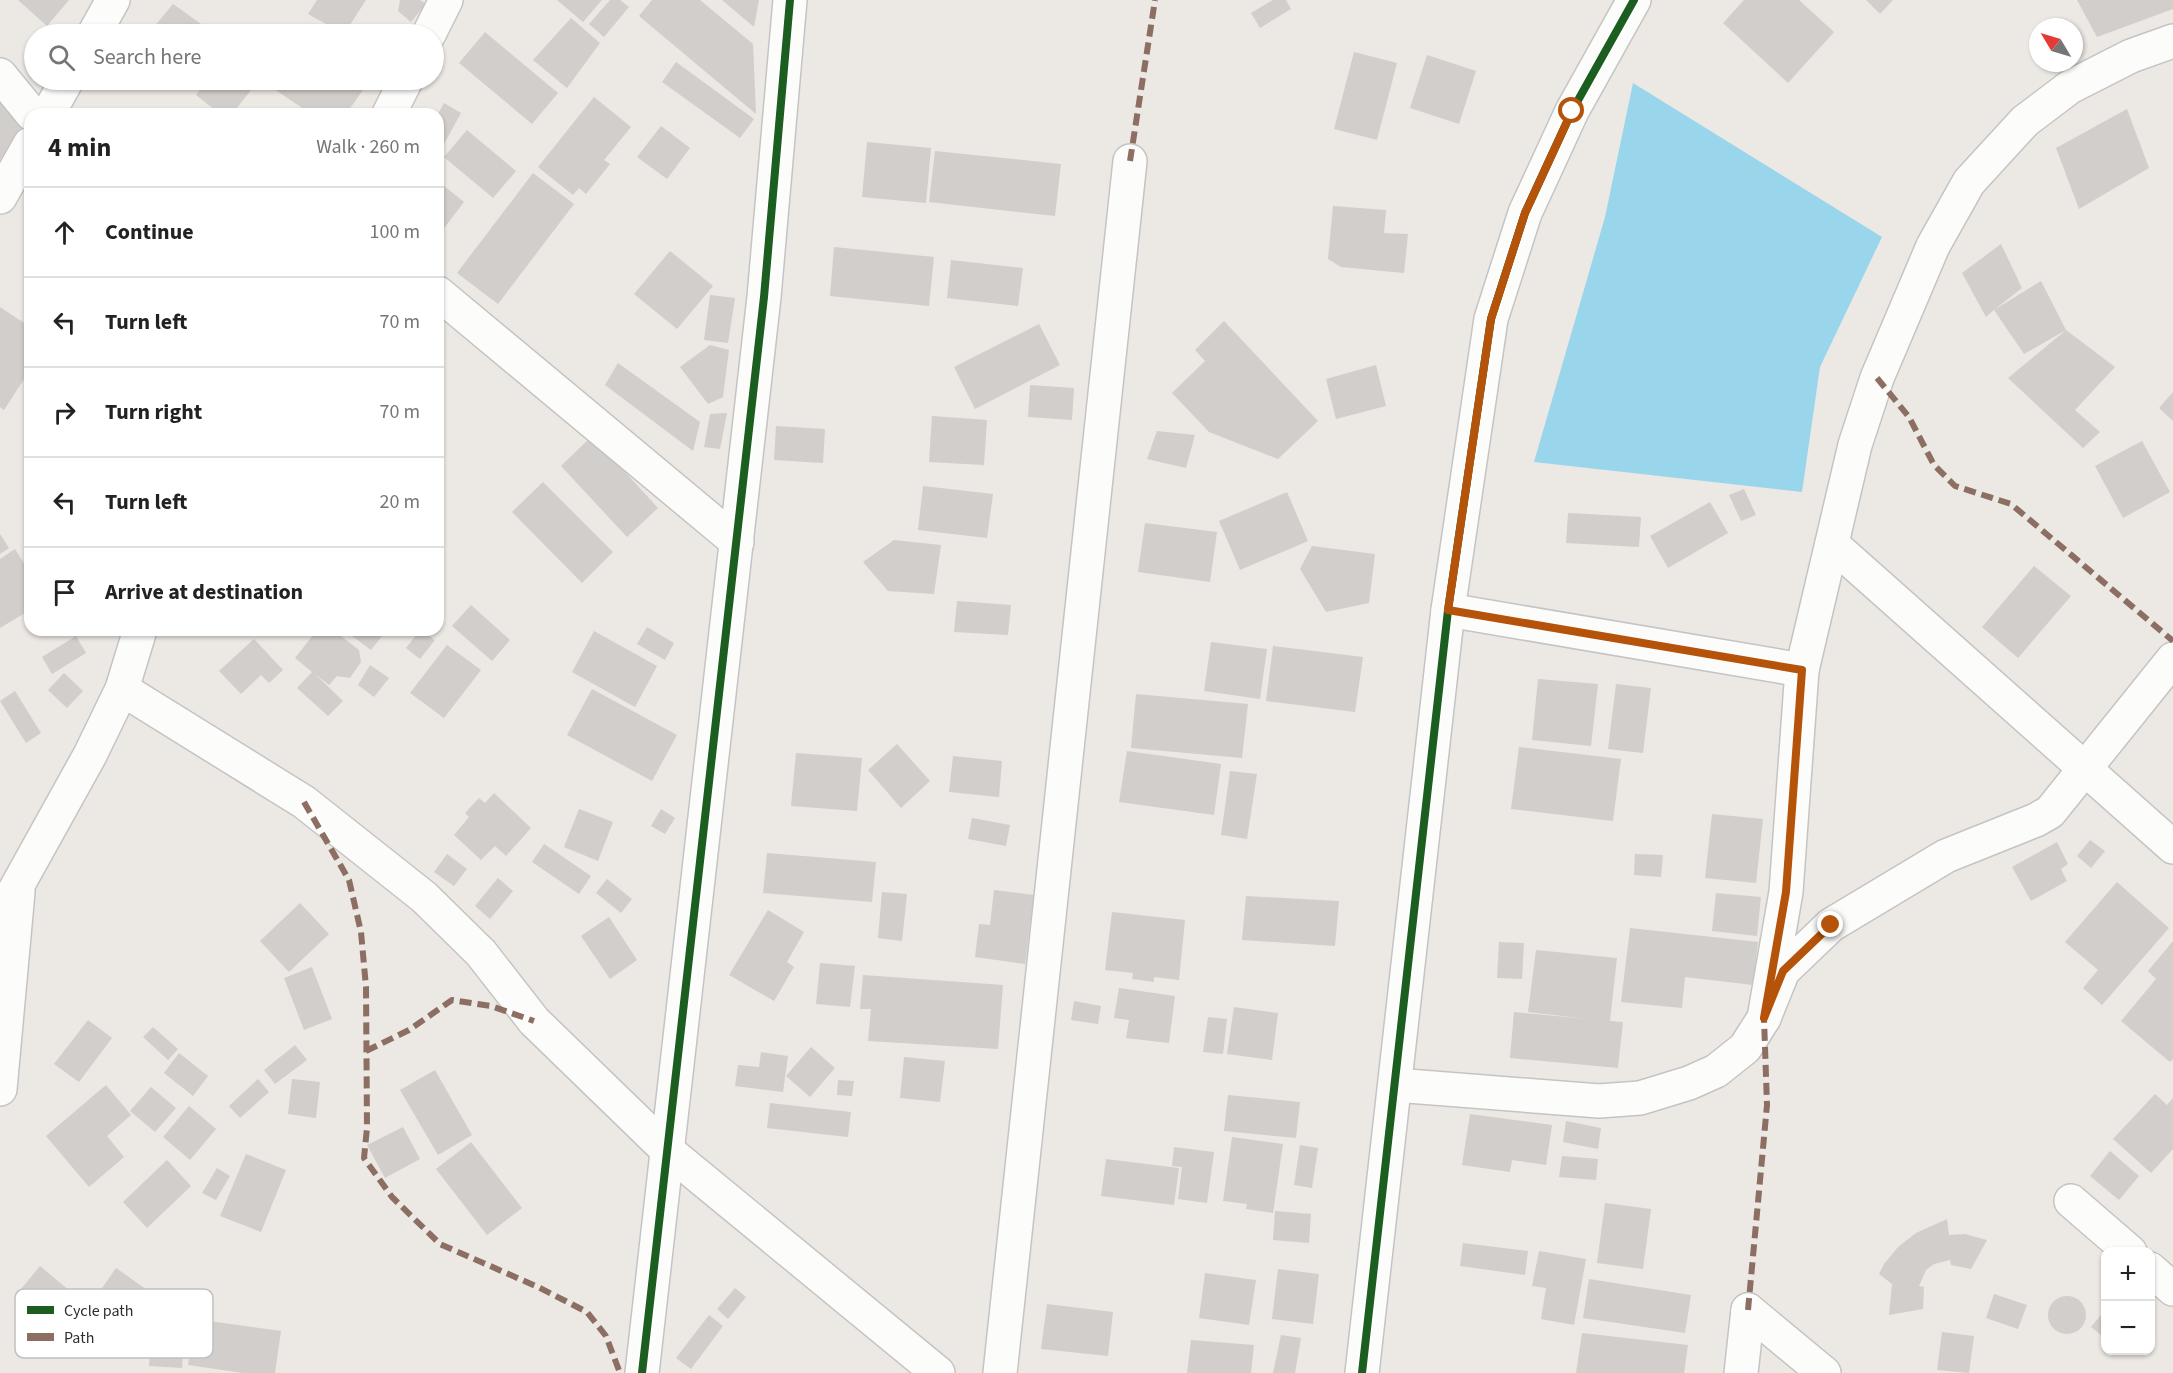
<!DOCTYPE html>
<html lang="en">
<head>
<meta charset="utf-8">
<style>
  :root { --surface:#fff; --page:#f2f2f2; --text:#222; --muted:#767676; --line:#e0e0e0 }
  body { margin:0; font-family:"Source Sans 3",sans-serif; background:var(--page); color:var(--text) }
  .controls { position:absolute; right:18px; bottom:18px; display:grid; overflow:hidden; border-radius:12px; box-shadow:0 2px 4px #0004 }
  .controls button { width:54px; height:54px; display:grid; place-items:center; padding:0; border:0; border-bottom:2px solid var(--line); background:var(--surface); color:var(--text); font:30px sans-serif }
  .compass { position:absolute; left:2029px; top:18px; width:54px; height:54px; border-radius:50%; background:var(--surface); box-shadow:0 2px 4px #0004; rotate:308deg }
  .stop { position:absolute; width:18px; height:18px; margin:-14px; border:4px solid #b45309; border-radius:50%; background:#fff }
  .stop.end { background:#b45309; border-color:#fff; box-shadow:0 2px 6px #0008 }
  .list { margin:0; padding:0; list-style:none }
  h2 { display:flex; justify-content:space-between; align-items:center; height:78px; margin:0; padding:0 24px; font-size:26px }
  h2 small { font-size:20px; font-weight:400; color:var(--muted) }
  .list li { display:grid; grid-template-columns:39px 1fr auto; gap:18px; align-items:center; box-sizing:border-box; height:90px; padding:0 24px; border-top:2px solid var(--line) }
  .list b { display:block; font-size:22px; white-space:nowrap }
  .list em { font-size:20px; font-style:normal; color:var(--muted) }
  .icon { flex:none; width:33px; height:33px; fill:none; stroke:currentColor; stroke-width:2; stroke-linecap:round; stroke-linejoin:round }
  .map { position:relative; flex:none; width:2173px; height:1373px; overflow:hidden }
  .search { position:absolute; background:var(--surface); box-shadow:0 2px 4px #0004; left:24px; top:24px; width:420px; height:66px; display:flex; align-items:center; gap:15px; box-sizing:border-box; padding:0 21px; border-radius:33px; color:var(--muted); font-size:22px }
  .panel { position:absolute; background:var(--surface); box-shadow:0 2px 4px #0004; left:24px; top:108px; width:420px; height:528px; border-radius:18px }
  .map>svg:first-child { display:block }
  .water { fill:#99d6ec }
  .building { fill:#d1cecb }
  .lines { fill:none; stroke-linecap:round; stroke-linejoin:round }
  .minor-casing { stroke:#c5c4c5; stroke-width:36 }
  .minor { stroke:#fcfcfb; stroke-width:33 }
  .quiet { stroke:#8d6e63; stroke-width:6; stroke-dasharray:12 6; stroke-linecap:butt }
  .cycleway-casing { stroke:#fff; stroke-width:11 }
  .cycleway { stroke:#1b5e20; stroke-width:8 }
  .route { stroke:#b45309; stroke-width:8 }
  .key { fill:#fff; stroke:#c0c0c0; stroke-width:1.5 }
  .key-label { font-size:16px; fill:#2e2e2e }
</style>
</head>
<body>
<div class="map">
<svg width="2173" height="1373" viewBox="0 0 2173 1373">
  <rect width="100%" height="100%" fill="#ece8e4"/>
  <!-- water -->
  <path class="water" d="M1633,83L1882,237L1820,367L1802,492L1534,462L1605,217Z"/>
  <!-- building -->
  <g class="building">
    <path d="M18,0H69L47,26Z"/>
    <path d="M317,0H366L344,34L308,14Z"/>
    <path d="M400,0H420L426,4L411,22L398,11Z"/>
    <path d="M557,0H602L583,22Z"/>
    <path d="M610,0H620L629,7L604,37L589,24Z"/>
    <path d="M652,0H700L753,44L756,114L639,16Z"/>
    <path d="M722,0H759L754,27Z"/>
    <path d="M1273,0H1286L1291,9L1260,28L1251,13Z"/>
    <path d="M1744,0H1799L1834,32L1788,83L1723,23Z"/>
    <path d="M1866,0H1893L1880,14Z"/>
    <path d="M2077,0H2173V9L2097,37Z"/>
    <path d="M173,4L215,34H148Z"/>
    <path d="M571,18L600,43L567,88L533,60Z"/>
    <path d="M485,32L558,93L532,124L459,63Z"/>
    <path d="M1354,52L1397,63L1377,140L1334,129Z"/>
    <path d="M1427,55L1476,71L1459,124L1410,108Z"/>
    <path d="M676,62L754,119L740,138L662,82Z"/>
    <path d="M208,80H249L255,85L232,114H220L196,95Z"/>
    <path d="M261,80H355L365,87L346,114H311Z"/>
    <path d="M0,91L24,123L0,160Z"/>
    <path d="M594,97L631,127L604,160L610,164L586,194L579,188L573,195L538,167Z"/>
    <path d="M444,103L461,113L438,155V114Z"/>
    <path d="M2127,109L2149,168L2079,209L2056,148Z"/>
    <path d="M661,126L690,148L667,179L637,157Z"/>
    <path d="M467,130L516,171L493,198L444,157Z"/>
    <path d="M867,142L931,148L926,203L862,197Z"/>
    <path d="M935,151L1061,164L1055,216L929,202Z"/>
    <path d="M533,173L574,204L498,304L457,273Z"/>
    <path d="M438,181L464,202L438,236Z"/>
    <path d="M1333,206L1386,210L1384,233L1408,234L1404,273L1341,267L1328,259Z"/>
    <path d="M2001,244L2022,288L1994,310L2041,281L2066,330L2115,367L2075,410L2100,432L2083,448L2008,378L2066,330L2024,354L1994,310L1986,317L1962,273Z"/>
    <path d="M834,247L934,257L929,306L830,296Z"/>
    <path d="M670,251L713,286L677,329L634,294Z"/>
    <path d="M951,260L1023,268L1018,306L947,298Z"/>
    <path d="M710,295L735,298L728,343L704,340Z"/>
    <path d="M0,307L30,327V370L4,410L0,407Z"/>
    <path d="M1224,321L1318,421L1278,459L1209,432L1172,393L1205,361L1195,350Z"/>
    <path d="M1039,324L1060,365L975,409L954,367Z"/>
    <path d="M710,345L729,350L723,397L708,404L680,367Z"/>
    <path d="M618,363L700,422L693,451L605,385Z"/>
    <path d="M1376,365L1386,406L1336,419L1326,379Z"/>
    <path d="M1030,385L1074,388L1072,420L1028,417Z"/>
    <path d="M2173,392V421L2159,408Z"/>
    <path d="M727,413L720,449L704,447L710,414Z"/>
    <path d="M932,416L987,420L984,465L929,462Z"/>
    <path d="M776,426L825,429L823,463L774,460Z"/>
    <path d="M1157,431L1195,435L1186,468L1147,459Z"/>
    <path d="M592,436L658,508L627,537L561,466Z"/>
    <path d="M2142,441L2170,492L2123,518L2095,466Z"/>
    <path d="M543,482L613,552L582,583L512,512Z"/>
    <path d="M923,486L993,494L987,538L918,530Z"/>
    <path d="M1744,489L1756,515L1741,521L1729,495Z"/>
    <path d="M1287,492L1308,541L1240,570L1219,521Z"/>
    <path d="M1710,502L1728,533L1668,568L1650,536Z"/>
    <path d="M1568,513L1641,517L1639,547L1566,543Z"/>
    <path d="M1145,523L1217,532L1210,582L1138,572Z"/>
    <path d="M0,534L9,548L0,554Z"/>
    <path d="M894,540L941,545L934,594L888,591L863,562Z"/>
    <path d="M1312,546L1375,554L1369,603L1326,612L1300,569Z"/>
    <path d="M15,549L30,573V610L0,628V559Z"/>
    <path d="M2034,566L2071,596L2018,658L1982,627Z"/>
    <path d="M957,601L1011,605L1008,635L954,632Z"/>
    <path d="M471,605L510,640L492,661L452,626Z"/>
    <path d="M647,627L674,643L665,660L637,644Z"/>
    <path d="M317,630H333L359,650L361,662L350,678L337,676L329,685L315,674L343,701L328,716L297,688L312,672L295,658Z"/>
    <path d="M344,630H387L371,650Z"/>
    <path d="M420,630L435,640L420,659L406,648Z"/>
    <path d="M594,631L657,666L635,707L572,672Z"/>
    <path d="M76,636L86,653L52,674L42,657Z"/>
    <path d="M254,639L283,670L269,683L261,675L241,694L219,671Z"/>
    <path d="M1211,642L1267,649L1260,699L1204,691Z"/>
    <path d="M447,645L481,670L444,718L410,693Z"/>
    <path d="M1273,646L1363,657L1355,712L1266,701Z"/>
    <path d="M370,665L389,678L374,697L358,685Z"/>
    <path d="M64,673L83,691L67,708L48,690Z"/>
    <path d="M1538,679L1598,684L1591,746L1532,740Z"/>
    <path d="M1616,684L1651,688L1643,753L1608,749Z"/>
    <path d="M592,689L677,735L652,781L567,735Z"/>
    <path d="M15,691L41,733L26,743L0,701Z"/>
    <path d="M1136,694L1248,704L1242,758L1131,748Z"/>
    <path d="M897,744L930,781L901,808L868,770Z"/>
    <path d="M1519,747L1621,759L1613,821L1511,809Z"/>
    <path d="M1127,751L1221,764L1214,815L1119,802Z"/>
    <path d="M796,753L862,758L857,811L791,806Z"/>
    <path d="M953,756L1002,761L999,797L949,792Z"/>
    <path d="M1230,771L1257,774L1247,839L1221,835Z"/>
    <path d="M494,793L531,828L506,856L495,846L481,860L454,835L469,817L465,813L479,798L485,803Z"/>
    <path d="M579,809L613,822L598,861L564,847Z"/>
    <path d="M661,809L675,818L665,834L651,826Z"/>
    <path d="M1712,814L1763,819L1756,883L1705,878Z"/>
    <path d="M972,818L1010,825L1006,846L968,839Z"/>
    <path d="M2090,840L2105,851L2091,868L2077,856Z"/>
    <path d="M2057,842L2068,864L2061,869L2067,881L2031,901L2012,867Z"/>
    <path d="M544,844L591,876L579,894L532,862Z"/>
    <path d="M767,853L876,862L872,902L763,893Z"/>
    <path d="M447,854L467,869L454,886L434,872Z"/>
    <path d="M1635,854L1663,855L1661,877L1634,875Z"/>
    <path d="M498,878L513,891L490,919L475,906Z"/>
    <path d="M607,879L632,899L621,913L596,893Z"/>
    <path d="M2117,882L2169,928L2102,1005L2083,988L2098,970L2065,942Z"/>
    <path d="M994,890L1034,895L1025,964L975,957L979,924L990,925Z"/>
    <path d="M882,892L907,894L902,941L878,938Z"/>
    <path d="M1716,893L1761,897L1757,936L1712,931Z"/>
    <path d="M1246,896L1339,901L1335,946L1242,940Z"/>
    <path d="M300,903L329,934L289,972L260,941Z"/>
    <path d="M768,910L804,932L787,962L794,967L774,1001L729,975Z"/>
    <path d="M1112,912L1185,920L1179,980L1154,977V982L1132,979L1133,973L1105,970Z"/>
    <path d="M609,917L637,960L610,979L581,936Z"/>
    <path d="M1630,928L1758,942L1753,985L1685,977L1682,1008L1621,1002Z"/>
    <path d="M2173,941V1059L2170,1062L2121,1021L2156,979L2148,971Z"/>
    <path d="M1499,942L1524,943L1522,979L1497,978Z"/>
    <path d="M1536,950L1617,958L1610,1021L1623,1022L1618,1068L1510,1058L1514,1012L1588,1019L1528,1012Z"/>
    <path d="M820,963L855,966L850,1007L816,1004Z"/>
    <path d="M312,967L332,1019L304,1030L284,978Z"/>
    <path d="M863,975L1003,985L998,1049L868,1041L871,1009H860Z"/>
    <path d="M1119,988L1175,996L1169,1043L1126,1038L1129,1020L1114,1018Z"/>
    <path d="M1074,1001L1101,1006L1098,1024L1071,1020Z"/>
    <path d="M1234,1007L1278,1013L1272,1060L1227,1054Z"/>
    <path d="M1208,1017L1227,1019L1223,1054L1203,1052Z"/>
    <path d="M88,1020L112,1038L79,1082L54,1064Z"/>
    <path d="M153,1027L178,1049L168,1060L143,1037Z"/>
    <path d="M295,1045L307,1060L275,1084L264,1070Z"/>
    <path d="M811,1047L835,1068L810,1097L786,1076Z"/>
    <path d="M761,1052L788,1056L783,1092L735,1086L738,1065L759,1067Z"/>
    <path d="M179,1053L208,1076L193,1096L164,1073Z"/>
    <path d="M904,1057L945,1061L940,1102L900,1098Z"/>
    <path d="M435,1070L472,1135L438,1155L400,1090Z"/>
    <path d="M258,1079L269,1092L240,1118L229,1106Z"/>
    <path d="M292,1079L320,1082L316,1118L288,1114Z"/>
    <path d="M838,1080L854,1081L852,1096L837,1095Z"/>
    <path d="M106,1085L131,1115L107,1136L124,1157L89,1187L46,1136Z"/>
    <path d="M151,1087L176,1108L155,1132L130,1111Z"/>
    <path d="M2155,1094L2167,1105L2173,1098V1149L2151,1173L2113,1139Z"/>
    <path d="M1228,1095L1300,1102L1296,1138L1224,1131Z"/>
    <path d="M770,1103L851,1112L848,1137L767,1128Z"/>
    <path d="M189,1106L216,1129L190,1160L163,1137Z"/>
    <path d="M1470,1114L1552,1125L1546,1165L1512,1160L1510,1172L1462,1165Z"/>
    <path d="M1566,1121L1601,1128L1598,1149L1563,1142Z"/>
    <path d="M403,1127L420,1159L385,1178L367,1145Z"/>
    <path d="M1232,1137L1283,1144L1273,1213L1246,1209L1247,1204L1223,1201Z"/>
    <path d="M471,1142L522,1208L487,1235L436,1169Z"/>
    <path d="M1300,1145L1318,1148L1312,1188L1294,1185Z"/>
    <path d="M1174,1147L1214,1152L1207,1203L1178,1199L1182,1167L1172,1166Z"/>
    <path d="M2110,1151L2139,1176L2119,1200L2090,1176Z"/>
    <path d="M246,1154L286,1170L261,1232L220,1216Z"/>
    <path d="M1562,1156L1598,1159L1596,1180L1559,1177Z"/>
    <path d="M1106,1159L1179,1168L1174,1205L1101,1196Z"/>
    <path d="M167,1160L191,1186L147,1228L123,1202Z"/>
    <path d="M217,1168L230,1176L216,1200L202,1193Z"/>
    <path d="M1605,1203L1651,1209L1643,1269L1597,1263Z"/>
    <path d="M1275,1211L1311,1214L1309,1243L1273,1240Z"/>
    <path d="M1947,1219L1949,1235L1965,1234L1987,1240L1971,1269L1951,1265L1950,1260L1934,1264L1926,1270L1919,1286L1924,1287L1923,1309L1889,1315L1892,1284L1879,1274L1884,1264L1898,1247L1916,1233Z"/>
    <path d="M1463,1243L1528,1251L1525,1275L1460,1266Z"/>
    <path d="M1539,1251L1586,1259L1574,1325L1541,1319L1546,1288L1532,1286Z"/>
    <path d="M40,1266L71,1292L49,1320L17,1294Z"/>
    <path d="M116,1268L150,1292L125,1328L91,1304Z"/>
    <path d="M1278,1269L1319,1274L1313,1324L1272,1319Z"/>
    <path d="M1205,1273L1256,1280L1249,1325L1199,1318Z"/>
    <path d="M1589,1279L1691,1295L1685,1333L1583,1318Z"/>
    <path d="M735,1288L746,1297L728,1319L717,1309Z"/>
    <path d="M1994,1294L2027,1305L2018,1329L1986,1318Z"/>
    <circle cx="2067" cy="1315" r="19"/>
    <path d="M153,1304L186,1306L182,1368L149,1366Z"/>
    <path d="M1047,1304L1113,1312L1108,1356L1041,1349Z"/>
    <path d="M2106,1309V1339L2091,1327Z"/>
    <path d="M709,1315L723,1326L691,1369L676,1358Z"/>
    <path d="M194,1319L281,1331L275,1373H243L188,1365Z"/>
    <path d="M1942,1332L1974,1336L1969,1373L1937,1370Z"/>
    <path d="M1582,1333L1688,1345L1684,1373H1576Z"/>
    <path d="M1281,1335L1301,1338L1295,1373H1273Z"/>
    <path d="M1191,1340L1254,1345L1251,1373H1187Z"/>
  </g>
  <g class="lines">
    <!-- minor casing -->
    <g class="minor-casing">
      <g id="minor">
        <path d="M94,34L113,0"/>
        <path d="M429,34L446,0"/>
        <path d="M0,75L32,114"/>
        <path d="M48,114L67,80"/>
        <path d="M389,114L406,80"/>
        <path d="M0,197L30,144"/>
        <path d="M438,293L737,542"/>
        <path d="M1832,544L2173,847"/>
        <path d="M1448,610L1802,670"/>
        <path d="M122,689L304,802L424,897L481,953L534,1021L668,1151L938,1373"/>
        <path d="M0,917L90,755L122,689L140,630"/>
        <path d="M1764,1018L1786,892L1802,670L1855,445L1877,378L1933,246L1969,182L2025,121L2070,87L2131,56L2173,41"/>
        <path d="M1395,1085L1599,1101L1640,1098L1689,1083L1716,1071L1745,1048L1764,1018L1783,971L1831,925L1946,856L2036,820L2050,812L2173,659"/>
        <path d="M0,1089L18,892"/>
        <path d="M2071,1201L2130,1252"/>
        <path d="M2150,1269L2173,1289"/>
        <path d="M1748,1310L1824,1373"/>
        <path d="M642,1373L764,297L790,0"/>
        <path d="M1000,1373L1130,161"/>
        <path d="M1362,1373L1448,610L1491,319L1525,213L1572,111L1634,0"/>
        <path d="M1741,1373L1748,1310"/>
      </g>
    </g>
    <!-- minor -->
    <use href="#minor" class="minor"/>
    <!-- quiet -->
    <g class="quiet">
      <path d="M1130,161L1155,0"/>
      <path d="M1877,378L1909,417L1934,465L1955,486L2011,504L2173,641"/>
      <path d="M304,802L349,880L361,932L366,987L367,1128L364,1158L392,1197L440,1244L538,1287L587,1312L606,1336L620,1373"/>
      <path d="M366,1051L409,1030L452,1000L491,1006L534,1021"/>
      <path d="M1748,1310L1767,1105L1764,1018"/>
    </g>
    <!-- cycleway casing -->
    <g class="cycleway-casing">
      <g id="cycleway">
        <path d="M642,1373L764,297L790,0"/>
        <path d="M1362,1373L1448,610L1491,319L1525,213L1572,111L1634,0"/>
      </g>
    </g>
    <!-- cycleway -->
    <use href="#cycleway" class="cycleway"/>
  </g>
  <g class="lines">
    <!-- route -->
    <path class="route" d="M1572,111L1525,213L1491,319L1448,610L1802,670L1786,892L1764,1018L1783,971L1831,925"/>
  </g>
  <!-- legend -->
  <rect x="15" y="1289" width="198" height="69" rx="9" class="key"/>
  <rect x="27" y="1306" width="27" height="8" fill="#1b5e20"/>
  <rect x="27" y="1333" width="27" height="8" fill="#8d6e63"/>
  <g class="key-label">
    <text x="64" y="1316">Cycle path</text>
    <text x="64" y="1343">Path</text>
  </g>
</svg>
<div class="controls">
<button>+</button>
<button>−</button>
</div>
<svg class="compass" viewBox="-18 -18 36 36"><path d="M0-13l5 13h-10z" fill="#e53935"/><path d="M0 13l5-13h-10z" fill="#767676"/></svg>
<div class="stop" style="left:1572px;top:111px"></div>
<div class="stop end" style="left:1831px;top:925px"></div>
<div class="search"><svg class="icon" aria-label="search" viewBox="0 0 24 24"><circle cx="10" cy="10" r="6"/><path d="M15 15l6 6"/></svg>Search here</div>
<section class="panel">
<h2>4 min<small>Walk · 260 m</small></h2>
<ul class="list">
<li><svg class="icon" aria-label="ahead" viewBox="0 0 24 24"><path d="M12 20V5M6 11l6-6 6 6"/></svg><div><b>Continue</b></div><em>100 m</em></li>
<li><svg class="icon" aria-label="left" viewBox="0 0 24 24"><path d="M17 20v-9H6M10 6l-5 5 5 5"/></svg><div><b>Turn left</b></div><em>70 m</em></li>
<li><svg class="icon" aria-label="right" viewBox="0 0 24 24"><path d="M7 20v-9h11M14 6l5 5-5 5"/></svg><div><b>Turn right</b></div><em>70 m</em></li>
<li><svg class="icon" aria-label="left" viewBox="0 0 24 24"><path d="M17 20v-9H6M10 6l-5 5 5 5"/></svg><div><b>Turn left</b></div><em>20 m</em></li>
<li><svg class="icon" aria-label="arrive" viewBox="0 0 24 24"><path d="M6 21V4h12l-3 4 3 4H6"/></svg><div><b>Arrive at destination</b></div></li>
</ul>
</section>
</div>
</body>
</html>
